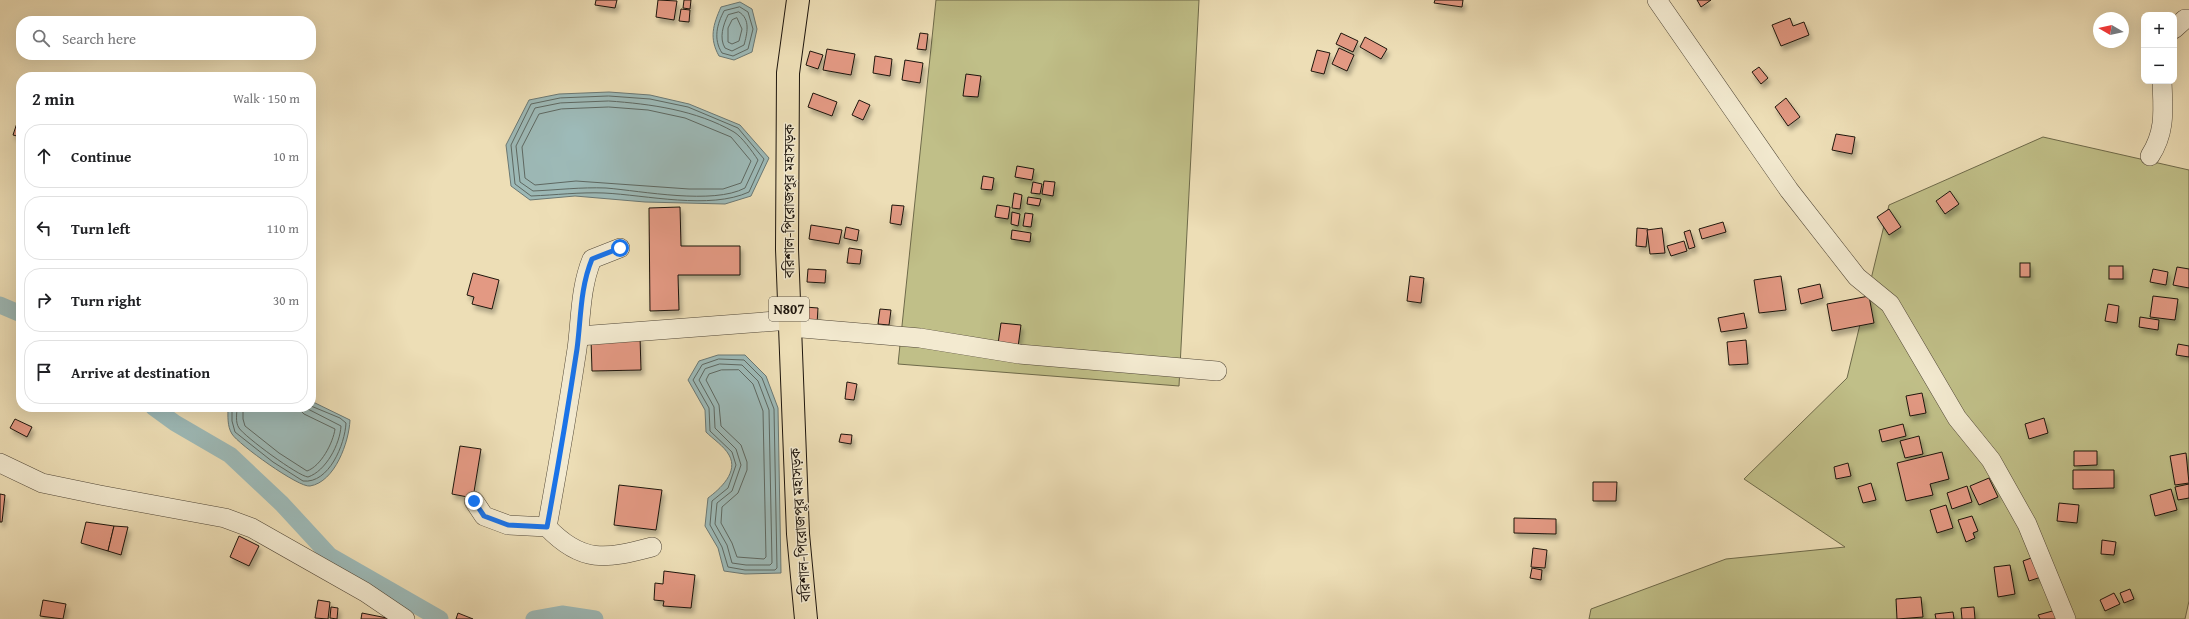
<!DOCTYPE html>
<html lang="en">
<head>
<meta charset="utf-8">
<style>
  :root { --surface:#fff; --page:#f2f2f2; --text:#202124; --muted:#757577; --line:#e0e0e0 }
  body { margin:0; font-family:"Gentium Book Plus","Noto Serif Bengali",serif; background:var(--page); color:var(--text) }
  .controls { position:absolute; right:12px; top:12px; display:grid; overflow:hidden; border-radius:8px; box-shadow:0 4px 16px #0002 }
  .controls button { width:36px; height:36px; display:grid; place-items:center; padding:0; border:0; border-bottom:1px solid var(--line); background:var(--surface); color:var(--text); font:20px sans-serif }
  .compass { position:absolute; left:2093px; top:12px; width:36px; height:36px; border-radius:50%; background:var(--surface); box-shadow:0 4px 16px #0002; rotate:279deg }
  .stop { position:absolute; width:12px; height:12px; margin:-9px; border:3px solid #1a73e8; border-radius:50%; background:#fff }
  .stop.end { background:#1a73e8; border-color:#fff; box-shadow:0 1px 4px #0008 }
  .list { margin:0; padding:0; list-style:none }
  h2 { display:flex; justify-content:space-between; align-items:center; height:52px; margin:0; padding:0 16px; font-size:17px }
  h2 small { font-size:13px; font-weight:400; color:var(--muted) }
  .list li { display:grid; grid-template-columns:26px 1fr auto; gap:12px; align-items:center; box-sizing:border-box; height:64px; margin:0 8px 8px; padding:0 8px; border:1px solid var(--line); border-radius:16px }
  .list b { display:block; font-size:15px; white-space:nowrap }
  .list em { font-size:13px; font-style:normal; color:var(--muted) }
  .icon { flex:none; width:22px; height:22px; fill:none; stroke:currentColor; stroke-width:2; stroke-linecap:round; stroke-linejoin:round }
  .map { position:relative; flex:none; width:2189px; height:619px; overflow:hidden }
  .search { position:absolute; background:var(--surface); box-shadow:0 4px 16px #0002; left:16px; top:16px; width:300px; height:44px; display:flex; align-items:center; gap:10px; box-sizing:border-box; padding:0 14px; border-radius:16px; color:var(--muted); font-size:15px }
  .panel { position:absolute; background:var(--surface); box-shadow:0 4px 16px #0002; left:16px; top:72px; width:300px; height:340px; border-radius:16px }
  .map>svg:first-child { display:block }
  .green { fill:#c0bf88; stroke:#6e6a4a }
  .water { fill:#9dbab8; stroke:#6a7874 }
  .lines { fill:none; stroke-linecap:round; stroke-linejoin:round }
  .shore { stroke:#5d6862; stroke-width:1 }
  .canal { stroke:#9dbab8; stroke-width:17 }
  .building { fill:#e39983; stroke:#1d150d; filter:url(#shadow) }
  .minor-casing { stroke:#514737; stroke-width:20 }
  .trunk-casing { stroke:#1d150d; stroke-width:24 }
  .minor { stroke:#f3ead0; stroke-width:19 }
  .trunk { stroke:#eddeb6; stroke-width:22 }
  .route { stroke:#1a73e8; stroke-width:5 }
  .labels { text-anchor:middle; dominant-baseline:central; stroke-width:3; stroke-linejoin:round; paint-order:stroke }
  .shield { fill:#f3ead0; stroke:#5d5548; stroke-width:1 }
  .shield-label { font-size:14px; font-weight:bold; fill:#1d150d }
  .street-label { font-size:15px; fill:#1d150d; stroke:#f3ead0 }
</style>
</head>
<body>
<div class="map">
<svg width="2189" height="619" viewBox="0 0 2189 619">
  <defs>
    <filter id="shadow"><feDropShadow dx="2.5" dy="4.5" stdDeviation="2" flood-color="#0004"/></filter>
  </defs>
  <rect width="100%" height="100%" fill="#eddeb6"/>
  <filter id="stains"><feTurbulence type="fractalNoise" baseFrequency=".005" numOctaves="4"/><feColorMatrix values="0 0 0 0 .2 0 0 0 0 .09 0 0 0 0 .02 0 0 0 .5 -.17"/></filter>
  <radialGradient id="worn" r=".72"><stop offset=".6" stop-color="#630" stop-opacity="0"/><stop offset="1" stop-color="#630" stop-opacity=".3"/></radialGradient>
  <!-- green -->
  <g class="green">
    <path d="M936,0H1199L1179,386L898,364Z"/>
    <path d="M2043,137L2189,170V601L2185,619H1589L1591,609L1726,559L1845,547L1744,479L1847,378L1889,205Z"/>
  </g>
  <!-- water -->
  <g class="water">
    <path d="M740,2L752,9L757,29L752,52L734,60L719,56C709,38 713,25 721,7Z"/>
    <path d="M609,92L650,95L689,104L740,125L769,158L751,196L725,204L645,202L575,196L530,200L511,186L506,145L529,100L559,94Z"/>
    <path d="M718,355H745L766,376L778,408L781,573L745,574L724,571L718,548L705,526L708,498C720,489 739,472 729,455C724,446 713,439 706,432L705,410L688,380L699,361Z"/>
    <path d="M311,401L350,420C349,442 335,482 310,486C299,488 238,444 232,434C227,426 228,416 228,407H311Z"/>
  </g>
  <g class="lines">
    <!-- shore -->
    <g class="shore">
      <path d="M740,7L748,12L753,29L748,49L733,56L722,53C713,39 717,24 724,11Z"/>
      <path d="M739,12C751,19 747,34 744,45L732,51L725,48C719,38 723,25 728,15Z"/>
      <path d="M737,18L742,29L739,41L732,44L728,42V28L732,20Z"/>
      <path d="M609,96L650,99L688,107L738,128L764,159L749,192C710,210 646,195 604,193C580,192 556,195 531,196L515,184L511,145L531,104L560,98Z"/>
      <path d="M609,101C651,104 696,110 734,132C742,137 752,151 758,160L745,188C713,205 642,191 606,188C581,187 557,190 533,191L520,182L516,146L535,108L560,103Z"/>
      <path d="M609,107L648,110L685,118L731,137L751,161L741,183L723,189H689L576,181L535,185L525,178L522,147L539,114L561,109Z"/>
      <path d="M719,359L744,360L762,378L774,409L777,568L775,570H745L728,567L722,547L710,525L712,501L728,488L736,465L732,452L710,431L709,408L693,380L702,365Z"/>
      <path d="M720,364L742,365L758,381L769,410L772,563L770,565H746L732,563L727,545L715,524L717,503L732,491L741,465L736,449L715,428L714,407L699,380L705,369Z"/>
      <path d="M739,370L753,384L763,411L766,557L764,559L737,557L732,543L721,523L722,507L738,493L747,470V462L741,445L721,426L719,405L706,380L709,374L721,370Z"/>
      <path d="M232,407V421L235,432L273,462L303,481C329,484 345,444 346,423L340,418L311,406"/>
      <path d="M237,407C237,414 235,422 239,428C245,437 298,476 308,477C326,471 340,444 341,426L304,407"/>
      <path d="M243,407V419L245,426L279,453L307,471C321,466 333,443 335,429L304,414L297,407"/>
    </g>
    <!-- canal -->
    <g class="canal">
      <path d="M0,305L21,314"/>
      <path d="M153,407L175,423L230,455L282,504L330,556L440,619"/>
      <path d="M534,619L562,614L595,619"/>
    </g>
  </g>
  <!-- building -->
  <g class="building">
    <path d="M596,0H617L615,8L595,5Z"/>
    <path d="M658,0L677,1L674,20L656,17Z"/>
    <path d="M684,0H691L690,9L683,8Z"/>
    <path d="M1435,0H1463L1462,7L1434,3Z"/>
    <path d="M1697,0H1711L1701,7Z"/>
    <path d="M681,9L690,10L689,22L679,21Z"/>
    <path d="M1790,18L1793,26L1804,22L1809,35L1781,46L1772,25Z"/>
    <path d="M920,33L928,34L926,50L917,49Z"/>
    <path d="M1341,33L1358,41L1353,52L1336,44Z"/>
    <path d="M1365,37L1387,49L1381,59L1360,47Z"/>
    <path d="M1339,48L1354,55L1347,71L1332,64Z"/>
    <path d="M827,49L855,54L851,75L823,70Z"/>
    <path d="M1317,50L1330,53L1324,74L1311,71Z"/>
    <path d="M810,51L823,55L818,69L806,65Z"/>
    <path d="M875,56L892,59L890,76L873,73Z"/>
    <path d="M905,60L923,63L920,83L902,80Z"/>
    <path d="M1759,67L1768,78L1761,84L1752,72Z"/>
    <path d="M966,74L981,76L978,97L963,96Z"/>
    <path d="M813,93L837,102L832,116L808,107Z"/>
    <path d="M1786,98L1800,117L1788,126L1775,107Z"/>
    <path d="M859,100L870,105L863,120L852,115Z"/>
    <path d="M21,111V137L13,135Z"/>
    <path d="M1836,134L1855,137L1852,154L1832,150Z"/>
    <path d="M1017,166L1034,169L1032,180L1015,177Z"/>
    <path d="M983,176L994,178L992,190L981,189Z"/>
    <path d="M1044,181L1055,182L1053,196L1042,194Z"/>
    <path d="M1033,182L1042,184L1040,194L1031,193Z"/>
    <path d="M1950,191L1959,204L1945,214L1936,201Z"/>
    <path d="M1014,193L1022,195L1020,209L1012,208Z"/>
    <path d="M1028,197L1041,199L1039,206L1027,204Z"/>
    <path d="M892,205L904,206L901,225L890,223Z"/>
    <path d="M997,205L1010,207L1008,219L995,217Z"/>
    <path d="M680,207L681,246H740V275H678L679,310L650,311L649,208Z"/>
    <path d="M1889,209L1901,227L1889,235L1877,217Z"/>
    <path d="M1012,212L1020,214L1018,226L1011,224Z"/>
    <path d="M1025,213L1033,214L1031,227L1023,226Z"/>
    <path d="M1723,222L1726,232L1702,239L1699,229Z"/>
    <path d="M811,225L842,230L839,244L809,239Z"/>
    <path d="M846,227L859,230L857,241L844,238Z"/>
    <path d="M1637,228L1648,229L1646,247L1636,246Z"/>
    <path d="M1662,228L1665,253L1650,254L1647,230Z"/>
    <path d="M1012,230L1031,233L1030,242L1011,239Z"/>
    <path d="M1690,230L1695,247L1689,249L1684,232Z"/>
    <path d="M1684,241L1687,251L1671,256L1667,246Z"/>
    <path d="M849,248L862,250L860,264L847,263Z"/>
    <rect x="2020" y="263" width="10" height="14"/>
    <rect x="2109" y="266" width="14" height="13"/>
    <path d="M2177,267L2189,269V288L2173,285Z"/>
    <path d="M808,269L826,270L825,283L807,282Z"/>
    <path d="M2153,269L2168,272L2166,285L2150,282Z"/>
    <path d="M473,273L499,280L492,309L472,304L474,297L467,295Z"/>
    <path d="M1410,276L1424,278L1421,303L1407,301Z"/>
    <path d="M1781,276L1786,310L1759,313L1754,280Z"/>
    <path d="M1820,284L1823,298L1801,304L1798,289Z"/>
    <path d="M1869,296L1874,323L1832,331L1827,304Z"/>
    <path d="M2153,296L2178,299L2175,320L2150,317Z"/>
    <path d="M2108,304L2119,306L2117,323L2105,321Z"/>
    <path d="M805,307L818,308L817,324L804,323Z"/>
    <path d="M880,309L891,310L889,325L878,324Z"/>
    <path d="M1744,313L1747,328L1721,332L1718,318Z"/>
    <path d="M2140,317L2159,320L2158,330L2139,327Z"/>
    <path d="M1001,323L1021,325L1018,347L998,344Z"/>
    <path d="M640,337L641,370L592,371L591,339Z"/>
    <path d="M1746,340L1748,364L1729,365L1727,342Z"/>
    <path d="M2178,344L2189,346V357L2176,355Z"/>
    <path d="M847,382L857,384L854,400L845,399Z"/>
    <path d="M1922,393L1926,413L1910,416L1906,396Z"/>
    <path d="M2044,418L2048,433L2029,439L2025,424Z"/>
    <path d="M15,419L32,427L27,437L10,428Z"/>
    <path d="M1903,424L1906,436L1882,442L1879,430Z"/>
    <path d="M841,434L852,435L851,444L839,442Z"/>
    <path d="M1919,436L1923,454L1905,458L1900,441Z"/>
    <path d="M460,446L481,449L473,498L452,494Z"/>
    <path d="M2074,451H2097V465L2074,466Z"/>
    <path d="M1942,452L1949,479L1930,484L1933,495L1906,501L1897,463Z"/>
    <path d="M2186,453L2189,483L2175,485L2170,456Z"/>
    <path d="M1848,463L1851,476L1836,479L1834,467Z"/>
    <path d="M2073,470H2114V488L2073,489Z"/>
    <path d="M1989,478L1998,497L1979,505L1970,486Z"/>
    <path d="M1593,482H1617L1616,501H1593Z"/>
    <path d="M1871,483L1876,500L1863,503L1858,487Z"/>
    <path d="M2189,484V498L2178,500L2175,487Z"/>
    <path d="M619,485L662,490L656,530L614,525Z"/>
    <path d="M1967,486L1972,502L1952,509L1947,493Z"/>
    <path d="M2171,489L2177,510L2155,516L2150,495Z"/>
    <path d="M0,494L5,495L2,522H0Z"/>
    <path d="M2059,503L2079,505L2077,523L2057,521Z"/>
    <path d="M1946,505L1953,528L1937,533L1930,510Z"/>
    <path d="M1972,516L1978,531L1973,533L1975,538L1966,542L1958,520Z"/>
    <path d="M1514,518L1556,519V534L1514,533Z"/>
    <path d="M86,522L114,526L108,551L81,543Z"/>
    <path d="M114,526L128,527L121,555L108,551Z"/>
    <path d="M239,536L259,546L249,566L230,557Z"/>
    <path d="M2102,540L2116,542L2114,555L2101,554Z"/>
    <path d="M1533,548L1547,550L1545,568L1531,567Z"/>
    <path d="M2034,557L2041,577L2029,581L2023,561Z"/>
    <path d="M2010,565L2015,594L1998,597L1994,567Z"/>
    <path d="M1532,568L1542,570L1541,580L1530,578Z"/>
    <path d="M664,571L695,575L691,608L663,606L664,601L654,600L655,583L663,584Z"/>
    <path d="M2130,589L2134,599L2124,603L2120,593Z"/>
    <path d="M2114,593L2120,604L2105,611L2100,600Z"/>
    <path d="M1921,597L1923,617L1897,619L1896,599Z"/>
    <path d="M43,600L66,604L63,619L40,616Z"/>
    <path d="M318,600L330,602L328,619L315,618Z"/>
    <path d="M331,607L338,608L337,619L330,618Z"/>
    <path d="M1974,607L1975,619H1962L1961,608Z"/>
    <path d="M2056,610L2059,619H2040L2038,615Z"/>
    <path d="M1953,612L1954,619H1936L1935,614Z"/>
    <path d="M362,613L387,618V619H361Z"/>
    <path d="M458,613L473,619H456Z"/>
  </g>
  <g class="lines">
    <!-- minor casing -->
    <g class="minor-casing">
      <g id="minor">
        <path d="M1657,0L1789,190L1857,277L1890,304L1957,418L1991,460L2027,524L2066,619"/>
        <path d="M2174,29L2185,19H2189"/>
        <path d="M2150,156C2166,131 2163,110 2162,81"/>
        <path d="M790,327L920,338L1019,354L1217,371"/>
        <path d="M579,336L790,320"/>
        <path d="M0,463L42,483L100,495L225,518L252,528L365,592L405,619"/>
        <path d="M474,501L484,516L508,525L547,527C558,467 568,408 577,349C581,319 580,288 592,259L620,248"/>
        <path d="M547,527C582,564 606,559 652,547"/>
      </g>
    </g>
    <!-- trunk casing -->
    <g class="trunk-casing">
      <path id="trunk" d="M798,0L788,73L787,249L798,534L806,619"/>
    </g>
    <!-- minor -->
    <use href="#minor" class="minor"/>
    <!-- trunk -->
    <use href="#trunk" class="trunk"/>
  </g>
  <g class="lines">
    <!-- route -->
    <path class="route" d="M474,501L484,516L508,525L547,527C558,467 568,408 577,349C581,319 580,288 592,259L620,248"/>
  </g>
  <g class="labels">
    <!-- shield labels -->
    <rect class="shield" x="769" y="297" width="40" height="24" rx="3"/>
    <g class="shield-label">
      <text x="789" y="309">N807</text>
    </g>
    <!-- street labels -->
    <g class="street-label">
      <text transform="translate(788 201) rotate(-90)">বরিশাল-পিরোজপুর মহাসড়ক</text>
      <text transform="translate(800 525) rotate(-94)">বরিশাল-পিরোজপুর মহাসড়ক</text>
    </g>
  </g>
  <rect width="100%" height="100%" filter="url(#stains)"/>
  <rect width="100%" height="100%" fill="url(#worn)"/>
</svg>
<div class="controls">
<button>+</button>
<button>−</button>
</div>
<svg class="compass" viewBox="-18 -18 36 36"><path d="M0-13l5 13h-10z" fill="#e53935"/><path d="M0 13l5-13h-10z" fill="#757577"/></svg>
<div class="stop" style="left:620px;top:248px"></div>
<div class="stop end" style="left:474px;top:501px"></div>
<div class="search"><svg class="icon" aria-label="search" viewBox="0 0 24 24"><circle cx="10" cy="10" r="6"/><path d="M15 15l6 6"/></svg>Search here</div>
<section class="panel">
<h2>2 min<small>Walk · 150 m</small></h2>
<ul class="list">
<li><svg class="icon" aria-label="ahead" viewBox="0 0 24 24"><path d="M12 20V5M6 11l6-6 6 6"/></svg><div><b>Continue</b></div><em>10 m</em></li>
<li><svg class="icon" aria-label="left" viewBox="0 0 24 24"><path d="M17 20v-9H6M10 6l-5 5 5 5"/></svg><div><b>Turn left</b></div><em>110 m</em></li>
<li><svg class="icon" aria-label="right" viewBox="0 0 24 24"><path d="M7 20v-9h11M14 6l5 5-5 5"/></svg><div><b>Turn right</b></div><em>30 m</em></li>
<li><svg class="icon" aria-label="arrive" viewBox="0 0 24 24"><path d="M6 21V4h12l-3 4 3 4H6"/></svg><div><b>Arrive at destination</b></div></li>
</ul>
</section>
</div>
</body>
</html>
